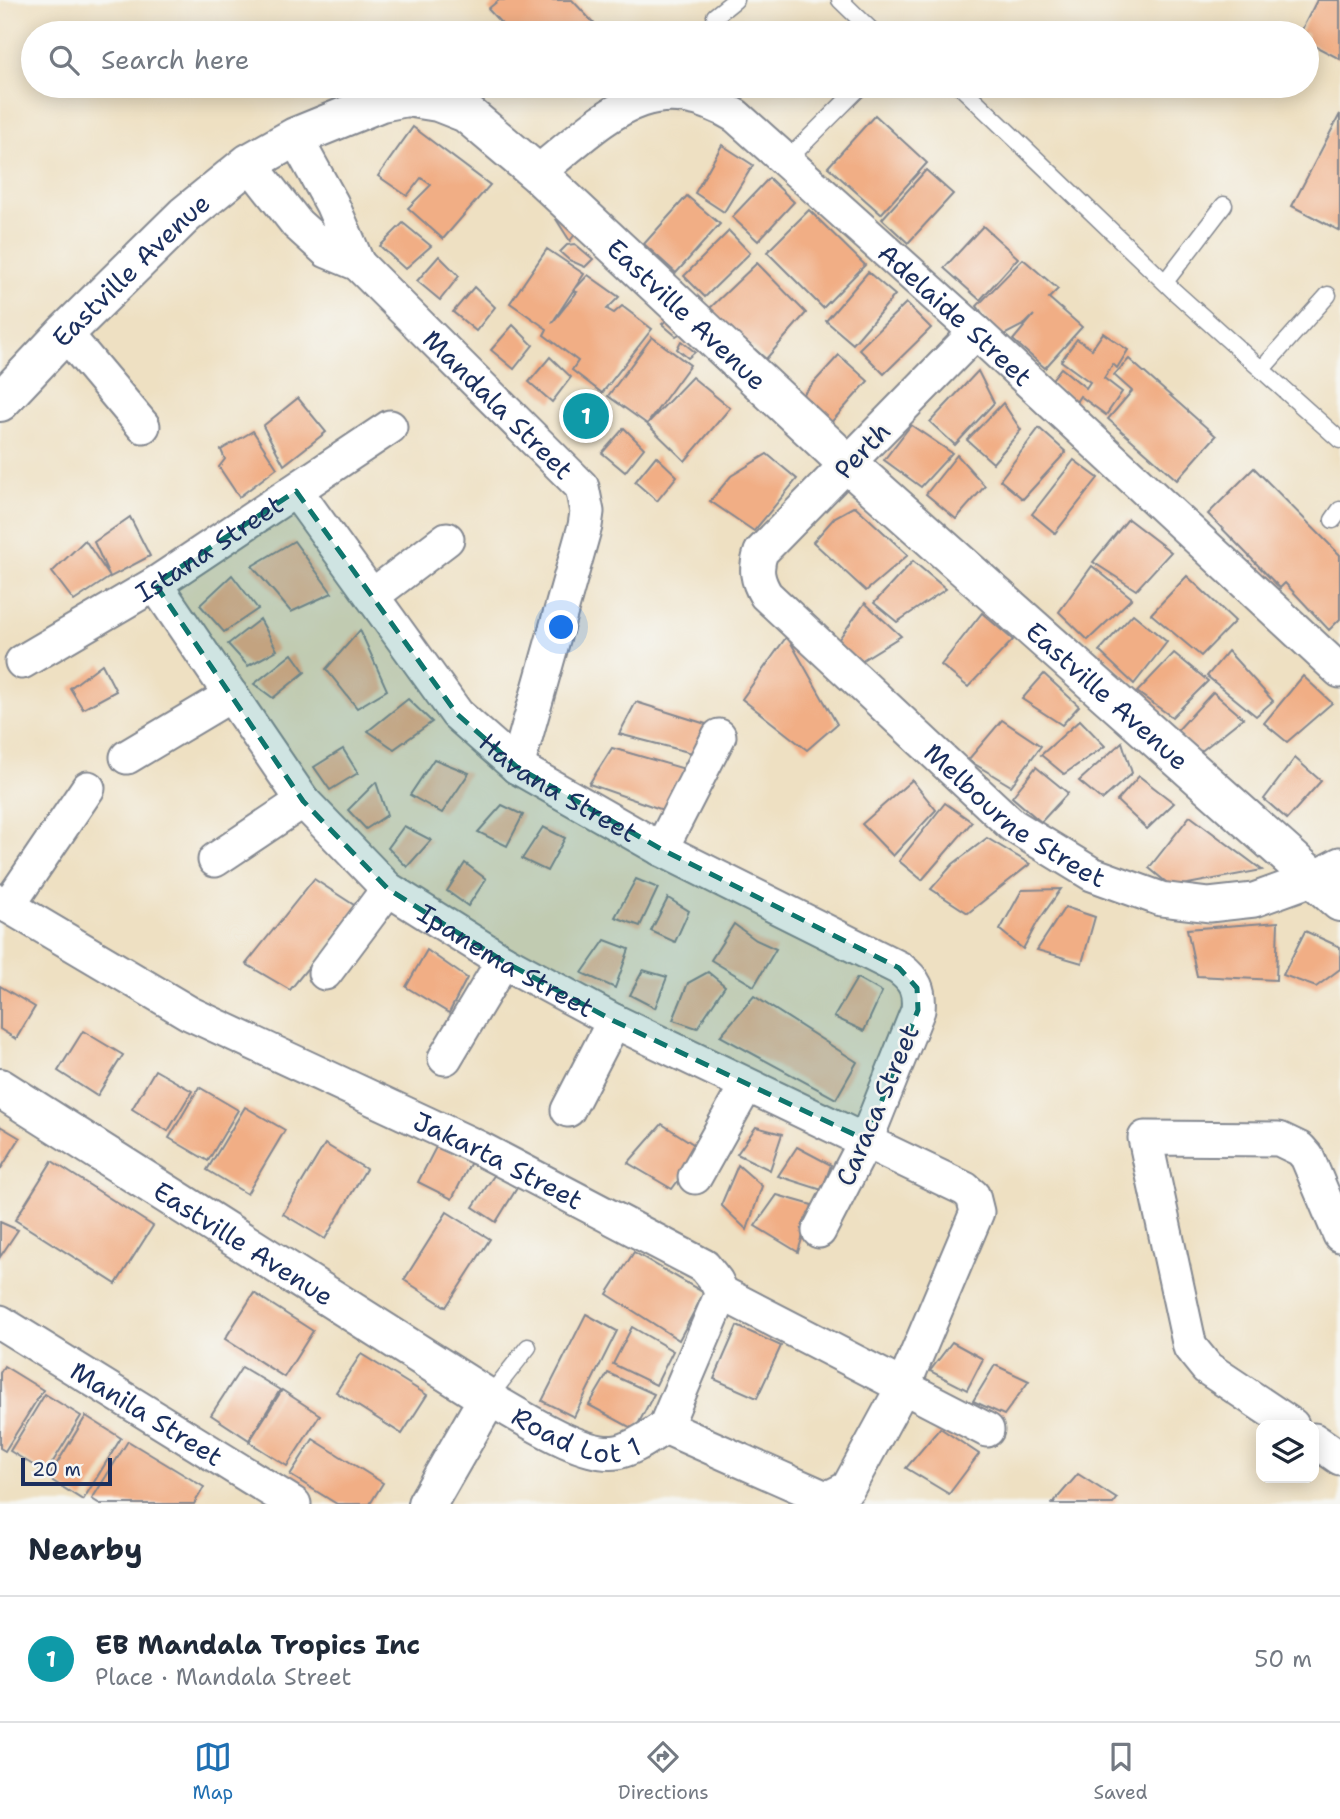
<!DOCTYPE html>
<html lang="en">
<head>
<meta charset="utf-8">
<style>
  :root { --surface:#fff; --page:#f2f2f3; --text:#1f2937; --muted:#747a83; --line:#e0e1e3; --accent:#1f6fb2 }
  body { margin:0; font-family:"Shantell Sans",sans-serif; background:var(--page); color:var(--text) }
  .controls { position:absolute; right:21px; bottom:21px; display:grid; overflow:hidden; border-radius:14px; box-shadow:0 4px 18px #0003 }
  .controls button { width:63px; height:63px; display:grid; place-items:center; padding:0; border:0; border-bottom:2px solid var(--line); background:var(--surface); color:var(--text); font:35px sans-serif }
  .scale { position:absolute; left:21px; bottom:18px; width:91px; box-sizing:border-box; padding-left:7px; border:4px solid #1b2f5e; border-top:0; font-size:19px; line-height:24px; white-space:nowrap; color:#1b2f5e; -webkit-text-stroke:5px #f6f6f2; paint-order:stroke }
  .you { position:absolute; left:562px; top:628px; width:24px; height:24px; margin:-18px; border:5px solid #fff; border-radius:50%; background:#1a73e8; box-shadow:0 0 0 10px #1a73e833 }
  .badge { display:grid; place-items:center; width:46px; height:46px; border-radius:50%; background:var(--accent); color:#fff; font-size:23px; font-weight:700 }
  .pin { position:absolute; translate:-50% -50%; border:4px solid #fff; box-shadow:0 2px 7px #0006 }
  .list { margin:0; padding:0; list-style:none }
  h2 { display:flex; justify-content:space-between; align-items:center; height:91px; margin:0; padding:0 28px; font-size:30px }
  h2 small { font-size:23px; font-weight:400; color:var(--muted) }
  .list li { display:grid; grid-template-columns:46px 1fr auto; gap:21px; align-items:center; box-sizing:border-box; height:126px; padding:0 28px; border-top:2px solid var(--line) }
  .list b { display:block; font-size:26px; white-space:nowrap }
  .list p { margin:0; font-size:23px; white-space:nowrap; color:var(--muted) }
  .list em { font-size:23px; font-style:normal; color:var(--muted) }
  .icon { flex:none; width:38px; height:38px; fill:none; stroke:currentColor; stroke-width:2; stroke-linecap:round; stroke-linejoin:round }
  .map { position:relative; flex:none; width:1340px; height:1504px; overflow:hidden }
  .search { position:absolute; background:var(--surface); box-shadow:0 4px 18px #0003; left:21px; right:21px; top:21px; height:77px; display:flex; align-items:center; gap:18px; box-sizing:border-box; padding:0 24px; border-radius:38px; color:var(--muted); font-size:26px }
  .sheet { height:217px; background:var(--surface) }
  nav { display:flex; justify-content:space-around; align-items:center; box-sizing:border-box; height:98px; border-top:2px solid var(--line); background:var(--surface); font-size:19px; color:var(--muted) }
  nav a { display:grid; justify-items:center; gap:4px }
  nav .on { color:var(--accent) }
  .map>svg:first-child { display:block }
  .building { fill:#f1ae85 }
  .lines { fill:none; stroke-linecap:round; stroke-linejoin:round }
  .lane-casing { stroke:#848890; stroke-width:19 }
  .street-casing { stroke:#848890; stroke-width:37 }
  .secondary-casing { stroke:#848890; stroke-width:42 }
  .lane { stroke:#fff; stroke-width:16 }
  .street { stroke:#fff; stroke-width:33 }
  .secondary { stroke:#fff; stroke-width:38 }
  .marked { fill:#0f766e; fill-opacity:0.2; stroke:#0f766e; stroke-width:5; stroke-dasharray:14 9; stroke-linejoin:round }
  .labels { text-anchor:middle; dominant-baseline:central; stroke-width:5; stroke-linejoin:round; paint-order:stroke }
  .street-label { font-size:26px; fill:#1b2f5e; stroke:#f6f6f2 }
</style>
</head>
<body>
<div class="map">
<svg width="1340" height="1504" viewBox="0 0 1340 1504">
  <rect width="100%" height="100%" fill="#f6f6f2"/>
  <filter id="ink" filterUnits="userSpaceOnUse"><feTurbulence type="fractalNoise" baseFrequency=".0143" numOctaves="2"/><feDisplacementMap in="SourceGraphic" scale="14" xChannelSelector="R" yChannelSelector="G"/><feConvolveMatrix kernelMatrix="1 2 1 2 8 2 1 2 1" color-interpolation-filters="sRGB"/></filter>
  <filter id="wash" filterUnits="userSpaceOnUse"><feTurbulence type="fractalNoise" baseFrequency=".00686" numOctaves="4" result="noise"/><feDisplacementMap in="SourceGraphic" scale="28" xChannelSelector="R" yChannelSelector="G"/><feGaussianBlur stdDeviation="1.57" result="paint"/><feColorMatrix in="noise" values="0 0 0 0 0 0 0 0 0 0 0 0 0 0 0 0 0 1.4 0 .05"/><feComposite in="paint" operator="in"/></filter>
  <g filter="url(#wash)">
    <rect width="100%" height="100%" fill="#eee0c2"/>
    <g id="blocks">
      <!-- building -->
      <g class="building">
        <path d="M499,0H572L603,33H510L488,9Z"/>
        <path d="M1317,0H1340V59L1307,42V33H1300Z"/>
        <path d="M1340,114V231L1292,206Z"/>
        <path d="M875,115L927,163L881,214L828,167Z"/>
        <path d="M413,127L490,185L443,239L408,208L431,185L421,178L407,196L378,176Z"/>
        <path d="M722,145L753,165L724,212L695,193Z"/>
        <path d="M926,170L953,194L908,243L882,219Z"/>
        <path d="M769,178L794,202L758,241L732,217Z"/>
        <path d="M687,196L720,224L676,273L644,244Z"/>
        <path d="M809,210L865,265L823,308L767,252Z"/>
        <path d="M557,215L578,230L570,241L556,219Z"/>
        <path d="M403,223L431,246L405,269L380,246Z"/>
        <path d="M983,226L1018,258L980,300L944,268Z"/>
        <path d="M729,231L750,253L705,297L684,276Z"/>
        <path d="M575,244L593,259L585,267L569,260L560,252L567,245Z"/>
        <path d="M547,249L584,274L552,323L577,292L573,291L588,275L619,297L607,309L614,313L622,306L652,329L602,393L572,370L578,361L544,335L547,329L510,303Z"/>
        <path d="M439,256L459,276L440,300L417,281Z"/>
        <path d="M1023,259L1058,289L1049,298L1082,327L1045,368L1013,340L1034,315L1025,324L1000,337L977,306Z"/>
        <path d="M757,263L806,313L766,359L709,309Z"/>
        <path d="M868,272L895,295L853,344L826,321Z"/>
        <path d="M474,287L495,307L476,331L453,312Z"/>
        <path d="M906,303L931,328L884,374L859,349Z"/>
        <path d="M671,317L686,330L676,336L662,324Z"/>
        <path d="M513,325L533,345L514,369L491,350Z"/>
        <path d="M1103,333L1128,350L1117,368L1113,364L1104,378L1122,392L1106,415L1080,396L1076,402L1050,382L1061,368L1086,388L1090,382L1061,361L1077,339L1092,349Z"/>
        <path d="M652,337L690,365L647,424L692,377L730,408L685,461L647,424L608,396Z"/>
        <path d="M681,341L695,352L688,358L677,349Z"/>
        <path d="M839,355L868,381L827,427L798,400Z"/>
        <path d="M550,357L571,377L552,402L529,382Z"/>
        <path d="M1129,359L1216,436L1177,480L1108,419L1132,391L1114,375Z"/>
        <path d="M978,371L994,403L955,445L930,422Z"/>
        <path d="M586,393L607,413L588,438L565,419Z"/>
        <path d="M298,398L326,432L284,465L263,426Z"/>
        <path d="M1003,403L1021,430L993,463L967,440Z"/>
        <path d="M911,425L952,453L921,487L884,460Z"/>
        <path d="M624,428L644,448L625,472L602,453Z"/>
        <path d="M1039,428L1066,452L1023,499L1000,480Z"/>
        <path d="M253,431L277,468L239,497L219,467L225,459L221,450Z"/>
        <path d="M767,454L797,479L754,531L710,501L731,476Z"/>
        <path d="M957,455L985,486L956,519L926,494Z"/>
        <path d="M656,456L677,476L657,501L635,482Z"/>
        <path d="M1074,460L1098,478L1055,533L1032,514Z"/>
        <path d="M1254,468L1340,555V619L1329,630L1285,583L1280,588L1208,514Z"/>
        <path d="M855,506L908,555L866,591L813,542L835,517Z"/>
        <path d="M130,517L150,556L110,577L74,601L52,572L85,540L110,577L94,542Z"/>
        <path d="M1128,519L1171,552L1136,590L1093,562Z"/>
        <path d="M294,541L332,593L291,612L252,566Z"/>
        <path d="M913,561L946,589L897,622L874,603Z"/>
        <path d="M1092,566L1132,598L1088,640L1059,612Z"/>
        <path d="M232,575L258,609L224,632L200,605Z"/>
        <path d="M1187,576L1235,621L1201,656L1151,614Z"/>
        <path d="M865,603L901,636L859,662L836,643Z"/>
        <path d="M982,613L1013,640L968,687L941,665Z"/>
        <path d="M1133,614L1167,642L1134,684L1099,651Z"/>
        <path d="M260,619L277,650L248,666L228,644Z"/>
        <path d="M360,630L387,690L357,708L326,669Z"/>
        <path d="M787,636L837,724L807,750L742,699Z"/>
        <path d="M1228,651L1273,701L1256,716L1207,676Z"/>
        <path d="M1174,653L1208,681L1172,717L1137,692Z"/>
        <path d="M292,654L305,672L273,698L254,684Z"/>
        <path d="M102,664L116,691L83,709L70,688Z"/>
        <path d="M1044,674L1079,706L1062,725L1022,699Z"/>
        <path d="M1303,676L1332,703L1287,742L1264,723Z"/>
        <path d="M1213,692L1243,718L1199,753L1176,732Z"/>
        <path d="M408,699L432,722L394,749L368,731Z"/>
        <path d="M636,702L712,726L700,755L619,734Z"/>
        <path d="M1002,720L1041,746L1011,786L968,760Z"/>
        <path d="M1080,720L1105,746L1064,774L1041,755Z"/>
        <path d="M1122,742L1132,773L1102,800L1079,781Z"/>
        <path d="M612,748L685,769L663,810L589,784Z"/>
        <path d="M343,749L358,773L330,790L314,767Z"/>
        <path d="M1295,758L1321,781L1287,819L1264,799Z"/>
        <path d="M434,759L469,773L442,813L410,795Z"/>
        <path d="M1036,767L1068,793L1041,822L1012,797Z"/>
        <path d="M1139,776L1174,803L1147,829L1117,801Z"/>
        <path d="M912,780L936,810L893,856L862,824Z"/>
        <path d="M376,782L387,815L366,829L348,810Z"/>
        <path d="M945,803L972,822L922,880L899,861Z"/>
        <path d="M502,805L523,815L507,846L478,832Z"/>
        <path d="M1190,816L1262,870L1172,887L1149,868Z"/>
        <path d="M404,826L431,840L407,867L388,848Z"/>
        <path d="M543,827L565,838L547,871L522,859Z"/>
        <path d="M987,838L1030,864L968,913L931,889L953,864Z"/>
        <path d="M465,863L486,879L468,906L447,891Z"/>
        <path d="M314,879L357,907L290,990L246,964Z"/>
        <path d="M636,879L658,888L640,926L615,917Z"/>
        <path d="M1061,889L1037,923L1023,949L1000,930L1022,890Z"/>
        <path d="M668,898L689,911L675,942L651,931Z"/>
        <path d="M1065,907L1095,917L1082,963L1037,950Z"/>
        <path d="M1278,922L1276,980L1197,976L1187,929Z"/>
        <path d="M734,924L756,940L776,949L754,986L711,960Z"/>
        <path d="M1305,931L1340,947V969L1316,987L1283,975Z"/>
        <path d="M605,940L629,949L615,988L582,973Z"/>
        <path d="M427,950L467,978L449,1013L406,987Z"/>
        <path d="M643,970L667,977L655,1008L630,995Z"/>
        <path d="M708,972L725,986L697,1028L673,1020L688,983Z"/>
        <path d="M857,978L882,992L864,1031L834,1017Z"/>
        <path d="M0,986L35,1007L16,1039L0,1029Z"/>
        <path d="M754,996L857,1062L836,1099L720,1036Z"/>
        <path d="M83,1031L123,1055L97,1096L58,1071Z"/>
        <path d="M155,1070L192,1091L168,1131L132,1109Z"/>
        <path d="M199,1087L238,1110L208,1161L169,1138Z"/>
        <path d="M245,1107L285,1130L247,1194L207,1170Z"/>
        <path d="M662,1124L701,1149L672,1189L628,1163Z"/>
        <path d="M0,1126L20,1138L0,1170Z"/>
        <path d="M756,1127L782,1134L770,1170L737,1154Z"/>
        <path d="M325,1144L366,1169L325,1239L283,1214Z"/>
        <path d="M437,1145L471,1162L452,1199L418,1182Z"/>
        <path d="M797,1147L831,1165L822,1190L778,1176Z"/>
        <path d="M52,1161L153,1226L116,1284L15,1220Z"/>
        <path d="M738,1165L762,1186L747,1230L721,1205Z"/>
        <path d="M495,1174L517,1188L496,1222L473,1207Z"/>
        <path d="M777,1195L812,1205L798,1252L755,1226Z"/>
        <path d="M447,1212L490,1239L446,1307L404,1280Z"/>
        <path d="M0,1222L18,1230L0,1257Z"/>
        <path d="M634,1252L704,1293L679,1340L607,1294Z"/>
        <path d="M254,1293L313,1331L284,1377L225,1339Z"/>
        <path d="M586,1314L617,1331L574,1417L542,1401Z"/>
        <path d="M737,1326L781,1346L757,1398L714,1379Z"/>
        <path d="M632,1327L673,1351L656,1385L613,1364Z"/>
        <path d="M952,1342L983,1359L967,1390L930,1371Z"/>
        <path d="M361,1354L427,1395L402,1434L336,1392Z"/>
        <path d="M995,1365L1029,1381L1004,1415L973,1401Z"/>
        <path d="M4,1366L43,1390L5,1451L0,1448V1373Z"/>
        <path d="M242,1367L280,1390L249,1440L211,1415Z"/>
        <path d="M608,1373L654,1394L635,1430L589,1405Z"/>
        <path d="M282,1390L320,1415L287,1466L249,1442Z"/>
        <path d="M45,1394L81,1416L46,1473L10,1451Z"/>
        <path d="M86,1416L121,1438L83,1500L48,1478Z"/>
        <path d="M940,1428L979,1454L949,1494L906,1468Z"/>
        <path d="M313,1439L383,1483L370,1504H337L290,1475Z"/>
        <path d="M128,1441L204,1487L194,1504H100L92,1499Z"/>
        <path d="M1078,1474L1117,1499L1113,1504H1052Z"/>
      </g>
    </g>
  </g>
  <g filter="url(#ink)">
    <use href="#blocks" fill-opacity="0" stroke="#848890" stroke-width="2"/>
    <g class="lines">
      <!-- lane casing -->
      <g class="lane-casing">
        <g id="lane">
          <path d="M840,0L874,33"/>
          <path d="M715,16L735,0"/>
          <path d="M960,86L1175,292L1340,440"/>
          <path d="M786,161L861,86"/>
          <path d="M1165,282L1224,205"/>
          <path d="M1262,369L1328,295"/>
          <path d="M1333,520L1340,510"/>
          <path d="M488,1398L528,1347"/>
        </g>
      </g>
      <!-- street casing -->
      <g class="street-casing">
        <g id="street">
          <path d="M295,137L332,204L358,264"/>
          <path id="s1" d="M249,163L297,224L327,251L358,264L582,487L587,512L585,526L517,767"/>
          <path id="s2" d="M537,173C604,120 648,64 736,116L976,332L1340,671"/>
          <path id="s3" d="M976,332L761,552C755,569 757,580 766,595L1012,825L1092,874L1161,899L1209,905L1254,900L1312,879L1340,864"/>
          <path d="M65,333L143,426"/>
          <path id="s4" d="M296,491L457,714L517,767L661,849L899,968C915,980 920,990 918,1010L866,1140L819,1231"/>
          <path id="s5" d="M155,584L303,801L388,889L503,961L614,1021L965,1189L973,1196L977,1212L903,1387L848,1488L830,1497L821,1496L665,1427"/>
          <path d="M372,596L447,539"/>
          <path id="s6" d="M22,662L155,584L390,427"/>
          <path d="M127,757L231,695"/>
          <path d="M661,849L719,736"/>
          <path d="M215,860L303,801"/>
          <path id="s7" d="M0,901L189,1013L479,1148L704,1266L716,1281L722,1293L987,1430"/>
          <path d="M8,906L88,788"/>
          <path d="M325,973L388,889"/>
          <path d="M445,1058L503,961"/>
          <path d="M568,1110L614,1021"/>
          <path d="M695,1177L746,1086"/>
          <path id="s8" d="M0,1322L294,1504"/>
          <path id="s9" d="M488,1398C520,1415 582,1458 617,1452C634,1449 650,1436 665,1427"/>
          <path d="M1292,1425L1207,1368L1190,1347L1145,1138L1279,1139L1300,1149L1307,1157L1340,1235"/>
          <path d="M665,1427L722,1293"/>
          <path d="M1314,1440L1340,1458"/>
        </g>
      </g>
      <!-- secondary casing -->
      <g class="secondary-casing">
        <g id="secondary">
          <path id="s10" d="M0,402L65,333L185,215L249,163L295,137L381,102L407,97L438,102L466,113L537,173L848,464L1340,902"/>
          <path id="s11" d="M0,1088L488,1398L427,1504"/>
        </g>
      </g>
      <!-- lane -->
      <use href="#lane" class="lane"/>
      <!-- street -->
      <use href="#street" class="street"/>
      <!-- secondary -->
      <use href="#secondary" class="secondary"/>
    </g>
  </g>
  <!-- marked area -->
  <path class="marked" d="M296,491L457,714L517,767L661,849L899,968L917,988L918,1010L866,1140L614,1021L503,961L388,889L303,801L155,584Z"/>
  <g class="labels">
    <!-- street labels -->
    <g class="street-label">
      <text stroke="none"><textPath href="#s10" startOffset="186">Eastville Avenue</textPath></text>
      <text stroke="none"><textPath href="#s10" startOffset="878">Eastville Avenue</textPath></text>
      <text stroke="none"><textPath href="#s2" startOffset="523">Adelaide Street</textPath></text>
      <text stroke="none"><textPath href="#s1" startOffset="350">Mandala Street</textPath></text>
      <text transform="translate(862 450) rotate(-46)">Perth</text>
      <text stroke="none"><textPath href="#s6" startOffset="219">Istana Street</textPath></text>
      <text stroke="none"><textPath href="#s10" startOffset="1446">Eastville Avenue</textPath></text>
      <text stroke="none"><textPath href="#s4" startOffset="401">Havana Street</textPath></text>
      <text stroke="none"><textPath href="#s3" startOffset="686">Melbourne Street</textPath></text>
      <text stroke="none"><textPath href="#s5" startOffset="523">Ipanema Street</textPath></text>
      <text transform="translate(877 1105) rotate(-67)">Caraca Street</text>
      <text stroke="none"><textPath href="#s7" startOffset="562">Jakarta Street</textPath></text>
      <text stroke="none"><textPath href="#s11" startOffset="289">Eastville Avenue</textPath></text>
      <text stroke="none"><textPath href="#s8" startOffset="173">Manila Street</textPath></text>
      <text stroke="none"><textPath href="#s9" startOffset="98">Road Lot 1</textPath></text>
    </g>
  </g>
</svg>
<div class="controls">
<button><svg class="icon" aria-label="layers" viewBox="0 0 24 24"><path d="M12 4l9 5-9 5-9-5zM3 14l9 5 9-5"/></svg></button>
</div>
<div class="scale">20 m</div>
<div class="you"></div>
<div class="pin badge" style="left:586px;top:416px;background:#0f9aa8">1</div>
<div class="search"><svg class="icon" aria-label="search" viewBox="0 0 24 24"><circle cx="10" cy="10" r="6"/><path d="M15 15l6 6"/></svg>Search here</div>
</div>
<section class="sheet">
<h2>Nearby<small></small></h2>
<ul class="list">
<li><span class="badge" style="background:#0f9aa8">1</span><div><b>EB Mandala Tropics Inc</b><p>Place · Mandala Street</p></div><em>50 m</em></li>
</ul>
</section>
<nav>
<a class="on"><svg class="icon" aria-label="map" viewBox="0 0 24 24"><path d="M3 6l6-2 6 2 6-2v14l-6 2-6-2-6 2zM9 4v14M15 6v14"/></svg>Map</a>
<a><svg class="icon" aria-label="directions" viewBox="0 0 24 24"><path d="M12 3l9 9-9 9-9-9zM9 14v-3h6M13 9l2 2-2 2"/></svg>Directions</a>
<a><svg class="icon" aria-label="saved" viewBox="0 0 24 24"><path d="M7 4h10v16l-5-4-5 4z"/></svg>Saved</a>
</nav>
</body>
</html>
